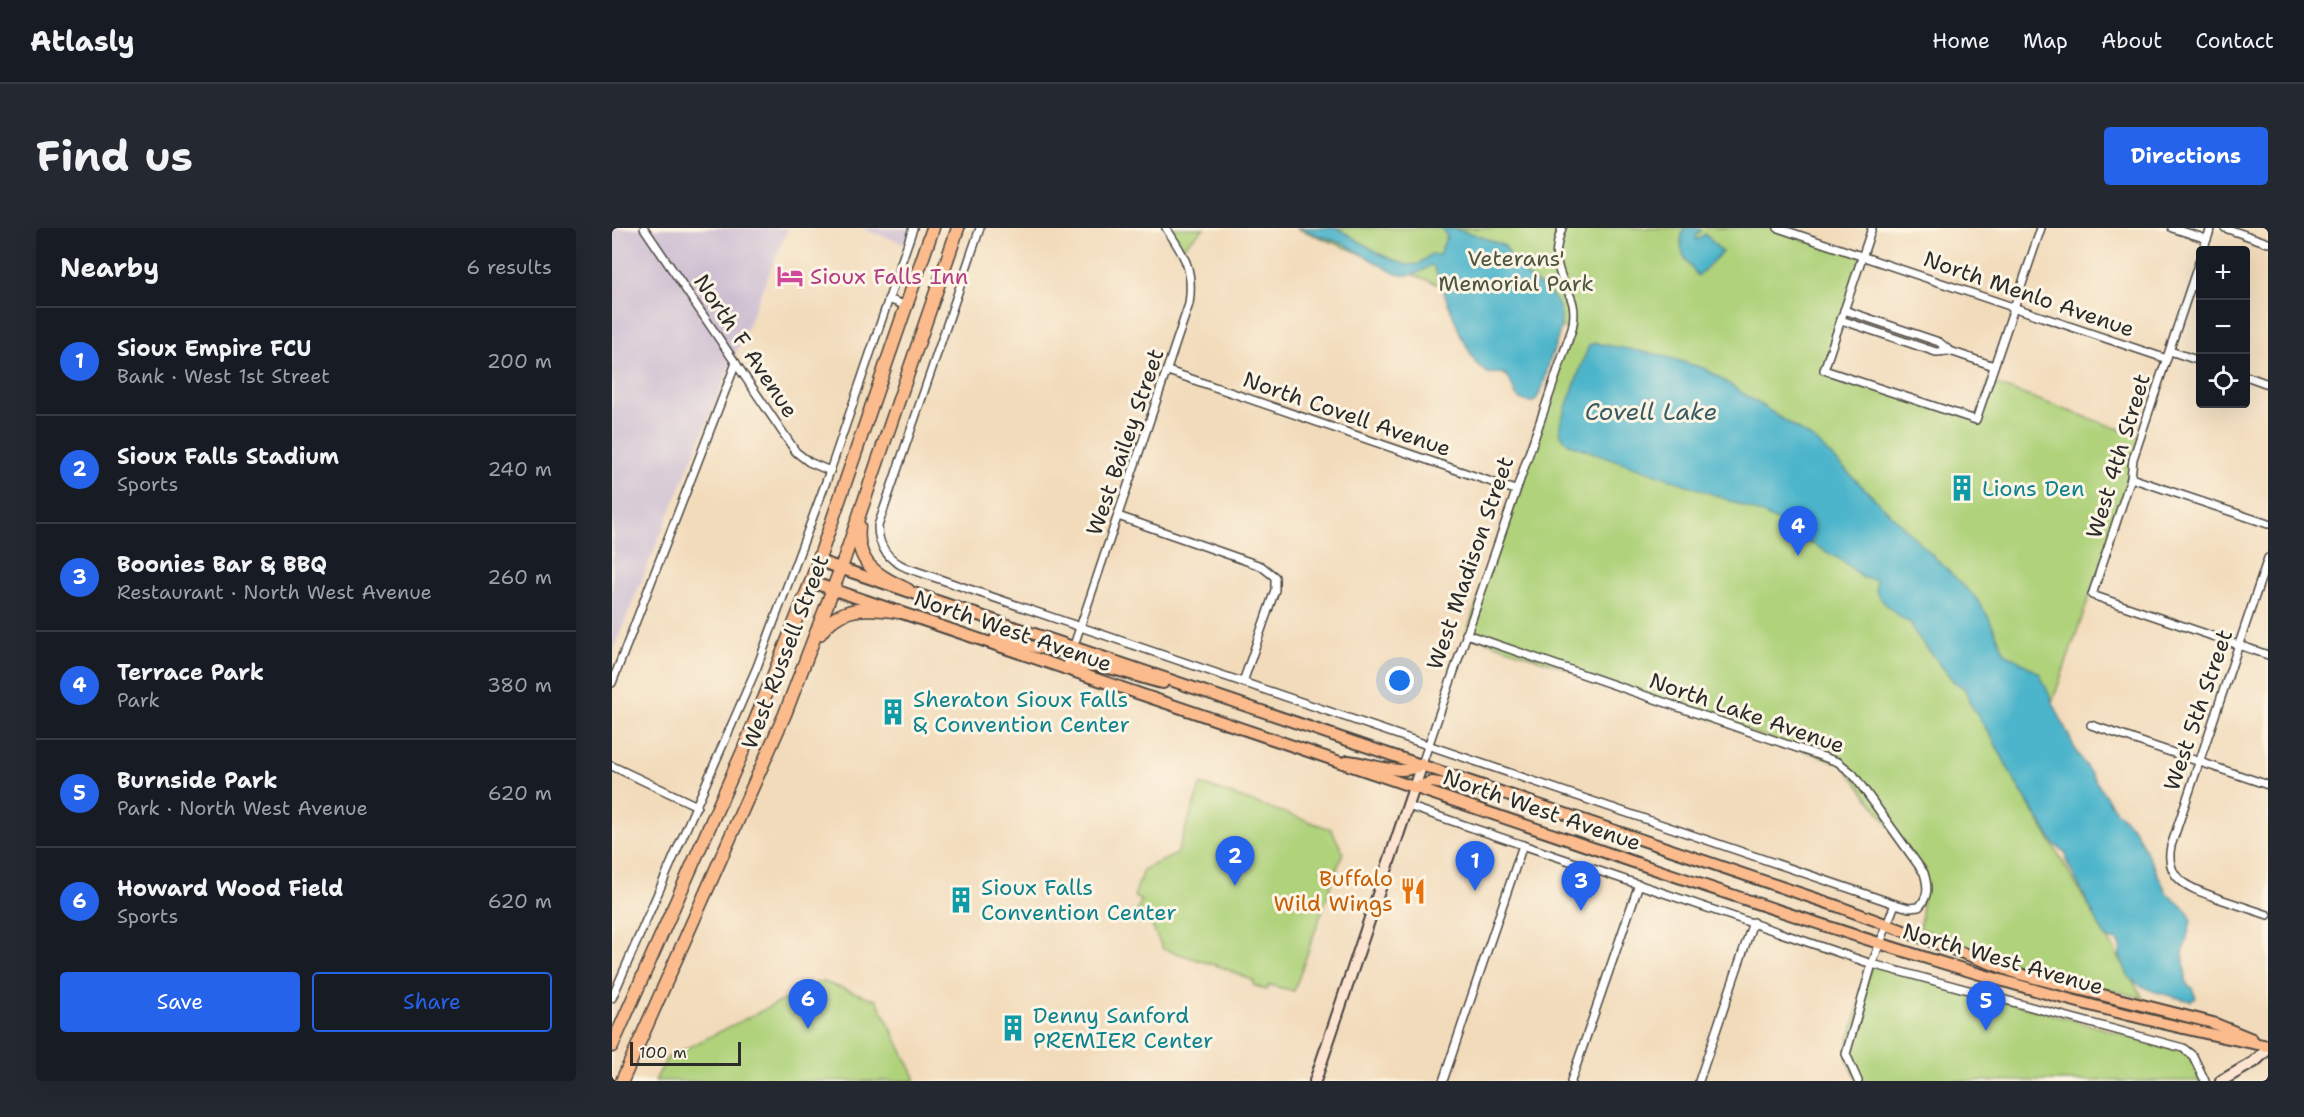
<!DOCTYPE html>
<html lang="en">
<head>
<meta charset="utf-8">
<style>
  :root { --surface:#171b24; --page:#242831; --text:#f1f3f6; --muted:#9ea1a6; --line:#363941; --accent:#2563eb }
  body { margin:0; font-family:"Shantell Sans",sans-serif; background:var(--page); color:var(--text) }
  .controls { position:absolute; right:18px; top:18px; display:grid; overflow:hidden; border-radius:6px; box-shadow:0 6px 24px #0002 }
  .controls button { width:54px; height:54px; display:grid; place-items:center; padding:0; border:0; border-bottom:2px solid var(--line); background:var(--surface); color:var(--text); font:30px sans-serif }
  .scale { position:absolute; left:18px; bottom:15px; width:111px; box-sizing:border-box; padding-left:6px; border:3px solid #2b2b2b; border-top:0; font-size:16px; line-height:21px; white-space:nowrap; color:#2b2b2b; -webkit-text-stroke:4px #fcf5e5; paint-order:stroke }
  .you { position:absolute; left:788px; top:453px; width:21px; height:21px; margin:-15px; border:4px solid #fff; border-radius:50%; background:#1a73e8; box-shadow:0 0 0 9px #1a73e833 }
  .badge { display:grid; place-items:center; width:39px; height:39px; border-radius:50%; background:var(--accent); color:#fff; font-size:20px; font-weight:700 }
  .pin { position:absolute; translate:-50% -50px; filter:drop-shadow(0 2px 3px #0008) }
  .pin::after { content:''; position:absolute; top:32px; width:21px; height:18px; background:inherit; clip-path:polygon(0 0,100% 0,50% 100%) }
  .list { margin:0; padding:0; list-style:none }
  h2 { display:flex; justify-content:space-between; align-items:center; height:78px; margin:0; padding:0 24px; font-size:26px }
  h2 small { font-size:20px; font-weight:400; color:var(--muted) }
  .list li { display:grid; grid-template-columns:39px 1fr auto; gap:18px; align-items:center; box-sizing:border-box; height:108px; padding:0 24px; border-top:2px solid var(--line) }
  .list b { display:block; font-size:22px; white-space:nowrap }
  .list p { margin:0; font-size:20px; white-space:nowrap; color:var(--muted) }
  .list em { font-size:20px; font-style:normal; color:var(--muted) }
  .actions { display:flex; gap:12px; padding:18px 24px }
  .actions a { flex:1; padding:14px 0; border:2px solid var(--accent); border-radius:6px; text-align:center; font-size:21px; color:var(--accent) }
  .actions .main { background:var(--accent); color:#fff }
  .icon { flex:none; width:33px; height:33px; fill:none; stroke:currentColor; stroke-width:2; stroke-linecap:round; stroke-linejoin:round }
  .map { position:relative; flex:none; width:1656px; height:853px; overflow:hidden; border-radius:6px }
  header { display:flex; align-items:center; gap:36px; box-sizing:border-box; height:84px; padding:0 30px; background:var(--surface); border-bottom:2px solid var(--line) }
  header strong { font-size:28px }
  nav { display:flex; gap:33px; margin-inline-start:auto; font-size:21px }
  .intro { display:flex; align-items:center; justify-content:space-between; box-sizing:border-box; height:144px; padding:0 36px }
  h1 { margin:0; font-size:42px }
  .button { padding:15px 27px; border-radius:6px; background:var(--accent); color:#fff; font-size:21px; font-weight:700 }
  main { display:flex; gap:36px; padding:0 36px }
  aside { flex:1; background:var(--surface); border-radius:6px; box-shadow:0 6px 24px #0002 }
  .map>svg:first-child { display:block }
  .industrial { fill:#cdbed2 }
  .green { fill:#afd27a; stroke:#6d7e52; stroke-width:1.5 }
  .water { fill:#4db5cb; stroke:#3c707b; stroke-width:1.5 }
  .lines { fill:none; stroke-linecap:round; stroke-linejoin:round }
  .minor-casing { stroke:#494541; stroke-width:10 }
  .secondary-casing { stroke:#494541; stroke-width:14 }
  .primary-casing { stroke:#494541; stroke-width:14 }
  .trunk-casing { stroke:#494541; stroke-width:15 }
  .minor { stroke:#fff; stroke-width:7 }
  .secondary { stroke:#fde4d1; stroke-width:10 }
  .primary { stroke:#fbbb8c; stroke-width:10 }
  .trunk { stroke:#fbbb8c; stroke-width:12 }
  .labels { text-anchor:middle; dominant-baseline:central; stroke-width:6; stroke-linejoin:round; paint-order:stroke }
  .park-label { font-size:22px; fill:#4c553f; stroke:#fcf5e5 }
  .hotel-label { font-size:22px; fill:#b23c85; stroke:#fcf5e5; text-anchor:start }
  .street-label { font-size:22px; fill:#2b2b2b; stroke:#fcf5e5 }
  .culture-label { font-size:22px; fill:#0d838f; stroke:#fcf5e5; text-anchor:start }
  .food-label { font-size:22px; fill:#c56008; stroke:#fcf5e5; text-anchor:end }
  .water-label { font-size:24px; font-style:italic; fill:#375b63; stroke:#fcf5e5 }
</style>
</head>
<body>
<header>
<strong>Atlasly</strong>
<nav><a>Home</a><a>Map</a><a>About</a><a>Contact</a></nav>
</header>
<div class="intro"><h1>Find us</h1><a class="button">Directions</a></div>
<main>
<aside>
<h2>Nearby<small>6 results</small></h2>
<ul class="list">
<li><span class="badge">1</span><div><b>Sioux Empire FCU</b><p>Bank · West 1st Street</p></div><em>200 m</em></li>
<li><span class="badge">2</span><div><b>Sioux Falls Stadium</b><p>Sports</p></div><em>240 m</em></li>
<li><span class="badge">3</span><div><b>Boonies Bar &amp; BBQ</b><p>Restaurant · North West Avenue</p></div><em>260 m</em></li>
<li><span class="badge">4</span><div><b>Terrace Park</b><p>Park</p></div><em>380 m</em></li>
<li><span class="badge">5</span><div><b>Burnside Park</b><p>Park · North West Avenue</p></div><em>620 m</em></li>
<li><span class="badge">6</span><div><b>Howard Wood Field</b><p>Sports</p></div><em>620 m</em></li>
</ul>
<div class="actions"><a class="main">Save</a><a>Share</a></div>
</aside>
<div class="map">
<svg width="1656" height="853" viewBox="0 0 1656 853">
  <rect width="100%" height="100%" fill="#fcf5e5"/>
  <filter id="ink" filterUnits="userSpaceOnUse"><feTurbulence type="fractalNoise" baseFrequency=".0167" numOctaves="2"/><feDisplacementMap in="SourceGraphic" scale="12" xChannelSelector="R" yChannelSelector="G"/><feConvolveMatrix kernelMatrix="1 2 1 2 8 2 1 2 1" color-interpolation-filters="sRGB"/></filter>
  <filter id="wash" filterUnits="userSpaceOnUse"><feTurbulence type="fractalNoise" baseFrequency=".008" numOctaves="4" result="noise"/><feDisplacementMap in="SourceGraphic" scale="24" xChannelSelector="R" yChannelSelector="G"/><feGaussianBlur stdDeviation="1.35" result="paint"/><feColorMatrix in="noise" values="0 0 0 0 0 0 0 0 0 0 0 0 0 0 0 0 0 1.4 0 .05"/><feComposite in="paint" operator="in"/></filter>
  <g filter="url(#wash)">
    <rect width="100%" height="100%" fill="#f2dbbb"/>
    <!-- industrial -->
    <g class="industrial">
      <path d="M0,0H176L0,424Z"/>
      <path d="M248,0H308L302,19Z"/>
    </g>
    <!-- green -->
    <g class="green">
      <path d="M554,0H592L569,21Z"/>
      <path d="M684,0H1166L1250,29L1212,141L1364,192L1377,154L1529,209L1519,250L1409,563L1531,770L1406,738L1308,700L1312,645L1231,536L854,406L958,101L926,96Z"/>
      <path d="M589,556L719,601L731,624L682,763L657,757L655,762L641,757L642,753L612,740L551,721L536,690L528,688L529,686L525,684L529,672L522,669L531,642C543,636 554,631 565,626Z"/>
      <path d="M1260,736L1578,825L1593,853H1246L1236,834V816Z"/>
      <path d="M209,753L265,772L303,849L302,853H43L55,830Z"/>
    </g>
    <!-- water -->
    <g class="water">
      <path d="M686,0H725L770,27L794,37L807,36L819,26L827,27L835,8L829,0C850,0 873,10 893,18C898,26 901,35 908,42C924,58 951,64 949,95C948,109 941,122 937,135C933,149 932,162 922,174C896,174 905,157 894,147C890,143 882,147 876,145C860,137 859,122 849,108L822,39L819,37C807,46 797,49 784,46L734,17Z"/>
      <path d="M1072,0H1087L1089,2L1084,8L1085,12L1093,6L1110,24L1086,48C1073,33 1064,20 1072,0Z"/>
      <path d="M983,115L1048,127L1094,141L1204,213L1363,369L1376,388L1393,425L1427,445L1465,525L1503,582L1523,602L1555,665L1576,684L1579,693L1571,726L1575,757L1580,760L1584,770L1579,773C1561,768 1524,763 1515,745C1514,743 1509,730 1508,728C1507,722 1511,720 1507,714L1495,710L1491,705L1454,632V625L1443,617L1404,555L1380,510L1357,474L1356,466L1351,459L1342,454L1303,405L1299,395C1291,393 1265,371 1264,362C1263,358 1265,355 1264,352L1251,350L1231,333L1179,304C1169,292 1141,282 1126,276C1071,254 1014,236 957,216C950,210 947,206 948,196L977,117Z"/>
    </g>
  </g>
  <g filter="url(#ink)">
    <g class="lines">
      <!-- minor casing -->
      <g class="minor-casing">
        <g id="minor">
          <path d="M32,0L184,224L197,234L218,243"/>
          <path d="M368,0L266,298C266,319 276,332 295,340L1283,676"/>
          <path d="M1166,0L1555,131"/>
          <path d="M1260,0L1212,142L1364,192L1429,0"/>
          <path d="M1560,0L1595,11"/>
          <path d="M1613,0L1656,15"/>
          <path d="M1591,22L1599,0"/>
          <path d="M1588,31L1521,231L1519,250L1480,367L1656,427"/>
          <path d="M276,71L295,78"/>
          <path d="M1232,82L1327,114L1338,123L1382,138"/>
          <path d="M1229,92L1324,124L1338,123"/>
          <path d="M1558,123L1588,133"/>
          <path d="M556,143L903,262"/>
          <path d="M1634,148L1656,156"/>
          <path d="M1519,250L1656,296"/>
          <path d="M506,288L649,338L663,349V362L631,454"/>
          <path d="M1656,330L1559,618C1551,655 1584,662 1611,672C1626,677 1641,682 1656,687"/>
          <path d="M854,406L1226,534L1241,546L1312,645C1316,658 1317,668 1307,679L1297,680L1283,676L1260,736L1234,826L1246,853"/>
          <path d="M454,441L577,76C582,42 573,28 554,0"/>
          <path d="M0,455L124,135"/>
          <path d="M1479,497L1656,557"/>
          <path d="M810,536L960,101C968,67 949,62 945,33C943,22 946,11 950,0"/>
          <path d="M0,538L85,578"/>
          <path d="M796,578L1260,736L1571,820L1581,828L1593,853"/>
          <path d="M0,770L145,439L218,243L301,0"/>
          <path d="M831,853L911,617"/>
          <path d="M959,853L1027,656"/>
          <path d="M1087,853L1141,694"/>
        </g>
      </g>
      <!-- secondary casing -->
      <g class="secondary-casing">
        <g id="secondary">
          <path d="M703,853L810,536"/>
          <path d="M1609,853L1642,834L1656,821"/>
        </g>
      </g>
      <!-- primary casing -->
      <g class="primary-casing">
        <g id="primary">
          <path d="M207,333L1225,678L1407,746L1601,795L1640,811"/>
          <path d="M199,354C469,445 738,538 1007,629C1220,701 1435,775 1656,818"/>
          <path d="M383,411L443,423L462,418"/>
          <path d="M454,441C481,429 522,449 551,455"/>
          <path d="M736,533C758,535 791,550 810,536"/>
          <path d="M802,560L820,554L875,563"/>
        </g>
      </g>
      <!-- trunk casing -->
      <g class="trunk-casing">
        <g id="trunk">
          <path d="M247,298C243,337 266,347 296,362"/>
          <path d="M208,406C227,377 257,379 287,384"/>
          <path d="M0,818L131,523L199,354L321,0"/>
          <path d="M10,853L173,486L229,340L346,0"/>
        </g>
      </g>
      <!-- minor -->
      <use href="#minor" class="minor"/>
      <!-- secondary -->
      <use href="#secondary" class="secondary"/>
      <!-- primary -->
      <use href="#primary" class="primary"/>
      <!-- trunk -->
      <use href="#trunk" class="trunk"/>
    </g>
  </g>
  <!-- icons -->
  <defs>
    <g id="hotel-bare" transform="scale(2.07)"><path d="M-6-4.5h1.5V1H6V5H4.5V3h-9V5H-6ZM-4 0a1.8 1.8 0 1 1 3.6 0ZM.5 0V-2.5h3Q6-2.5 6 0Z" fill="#d1479c" stroke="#fcf5e5" stroke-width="2.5" paint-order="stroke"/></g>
    <g id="building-bare" transform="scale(2.07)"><path d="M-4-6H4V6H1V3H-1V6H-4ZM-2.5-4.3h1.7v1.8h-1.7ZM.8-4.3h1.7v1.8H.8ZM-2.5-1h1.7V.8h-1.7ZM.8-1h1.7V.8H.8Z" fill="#0f9aa8" stroke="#fcf5e5" stroke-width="2.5" paint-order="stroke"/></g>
    <g id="restaurant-bare" transform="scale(2.07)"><path d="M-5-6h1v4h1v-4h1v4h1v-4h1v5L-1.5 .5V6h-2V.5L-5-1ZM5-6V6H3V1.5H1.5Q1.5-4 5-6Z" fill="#e8710a" stroke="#fcf5e5" stroke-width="2.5" paint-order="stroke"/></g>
  </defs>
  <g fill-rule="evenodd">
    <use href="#hotel-bare" x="178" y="48"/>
    <use href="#building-bare" x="1350" y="260"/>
    <use href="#building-bare" x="281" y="484"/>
    <use href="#restaurant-bare" x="801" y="663"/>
    <use href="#building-bare" x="349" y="672"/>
    <use href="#building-bare" x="401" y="800"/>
  </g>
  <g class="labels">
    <!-- park labels -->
    <g class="park-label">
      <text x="904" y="30">Veterans'<tspan x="904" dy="25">Memorial Park</tspan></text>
    </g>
    <!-- hotel labels -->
    <g class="hotel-label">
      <text x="198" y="48">Sioux Falls Inn</text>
    </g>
    <!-- street labels -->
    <g class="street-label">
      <text transform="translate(1417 66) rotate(19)">North Menlo Avenue</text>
      <text transform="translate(134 118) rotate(56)">North F Avenue</text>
      <text transform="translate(735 186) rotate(19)">North Covell Avenue</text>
      <text transform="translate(513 214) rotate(-71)">West Bailey Street</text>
      <text transform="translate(1506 228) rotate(-73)">West 4th Street</text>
      <text transform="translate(858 335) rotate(-71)">West Madison Street</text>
      <text transform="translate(401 403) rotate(19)">North West Avenue</text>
      <text transform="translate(173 424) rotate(-69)">West Russell Street</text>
      <text transform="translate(1586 482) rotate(-71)">West 5th Street</text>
      <text transform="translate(1135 485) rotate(19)">North Lake Avenue</text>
      <text transform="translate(930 582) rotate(19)">North West Avenue</text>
      <text transform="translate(1391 731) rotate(16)">North West Avenue</text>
    </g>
    <!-- culture labels -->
    <g class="culture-label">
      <text x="1370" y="260">Lions Den</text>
      <text x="301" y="471">Sheraton Sioux Falls<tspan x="301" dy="25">&amp; Convention Center</tspan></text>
      <text x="369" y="659">Sioux Falls<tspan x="369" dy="25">Convention Center</tspan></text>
      <text x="421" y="787">Denny Sanford<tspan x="421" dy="25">PREMIER Center</tspan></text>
    </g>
    <!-- food labels -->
    <g class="food-label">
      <text x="781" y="650">Buffalo<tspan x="781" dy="25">Wild Wings</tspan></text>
    </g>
    <!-- water labels -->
    <g class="water-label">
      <text x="1039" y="184">Covell Lake</text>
    </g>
  </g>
</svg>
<div class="controls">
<button>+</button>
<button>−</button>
<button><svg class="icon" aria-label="locate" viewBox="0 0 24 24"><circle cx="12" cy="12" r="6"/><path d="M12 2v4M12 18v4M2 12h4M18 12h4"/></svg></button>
</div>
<div class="scale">100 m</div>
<div class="you"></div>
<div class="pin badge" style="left:863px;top:663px">1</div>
<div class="pin badge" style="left:623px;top:658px">2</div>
<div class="pin badge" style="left:969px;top:683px">3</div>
<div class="pin badge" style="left:1186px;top:328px">4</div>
<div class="pin badge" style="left:1374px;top:803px">5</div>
<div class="pin badge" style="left:196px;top:801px">6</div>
</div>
</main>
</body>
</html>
